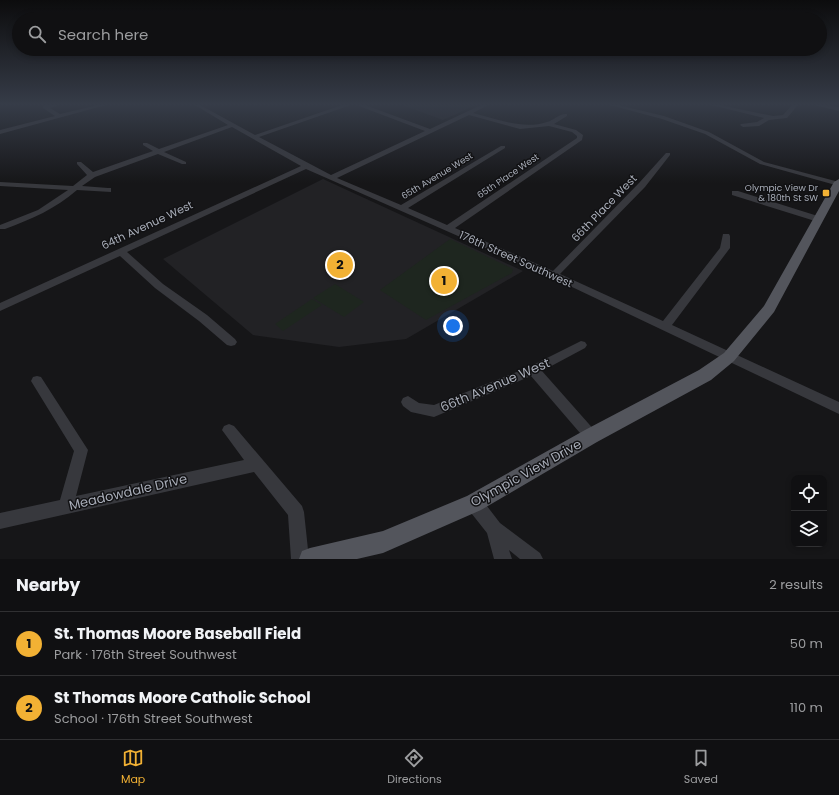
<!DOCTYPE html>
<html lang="en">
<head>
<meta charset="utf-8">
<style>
  :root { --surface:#101012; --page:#1e1e20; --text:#f1f3f6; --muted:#9c9d9f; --line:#303032; --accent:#f2b134 }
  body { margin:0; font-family:Poppins,sans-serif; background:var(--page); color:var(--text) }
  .controls { position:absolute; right:12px; bottom:12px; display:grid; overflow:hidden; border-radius:8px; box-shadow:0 2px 6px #0003 }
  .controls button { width:36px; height:36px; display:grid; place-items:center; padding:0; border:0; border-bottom:1px solid var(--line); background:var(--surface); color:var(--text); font:20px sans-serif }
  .you { position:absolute; left:453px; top:326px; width:14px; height:14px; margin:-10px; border:3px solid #fff; border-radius:50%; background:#1a73e8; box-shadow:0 0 0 6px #1a73e833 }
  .badge { display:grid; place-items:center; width:26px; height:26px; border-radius:50%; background:var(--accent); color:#111; font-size:13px; font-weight:700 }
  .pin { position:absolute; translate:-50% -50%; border:2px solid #fff; box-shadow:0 1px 4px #0006 }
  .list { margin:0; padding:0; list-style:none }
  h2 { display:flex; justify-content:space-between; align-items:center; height:52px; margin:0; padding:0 16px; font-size:17px }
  h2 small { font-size:13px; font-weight:400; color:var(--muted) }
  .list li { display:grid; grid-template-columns:26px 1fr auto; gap:12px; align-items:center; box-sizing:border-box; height:64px; padding:0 16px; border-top:1px solid var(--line) }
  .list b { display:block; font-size:15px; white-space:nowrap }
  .list p { margin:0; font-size:13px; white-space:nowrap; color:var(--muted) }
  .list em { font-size:13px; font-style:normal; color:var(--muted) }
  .icon { flex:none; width:22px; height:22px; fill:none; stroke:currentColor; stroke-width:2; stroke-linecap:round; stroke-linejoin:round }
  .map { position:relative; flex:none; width:839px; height:559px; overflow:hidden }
  .search { position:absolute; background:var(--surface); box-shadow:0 2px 6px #0003; left:12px; right:12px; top:12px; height:44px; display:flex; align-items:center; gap:10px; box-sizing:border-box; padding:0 14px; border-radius:22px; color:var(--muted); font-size:15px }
  .sheet { height:180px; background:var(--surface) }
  nav { display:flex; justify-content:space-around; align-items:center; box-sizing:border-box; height:56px; border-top:1px solid var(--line); background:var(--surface); font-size:11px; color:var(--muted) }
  nav a { display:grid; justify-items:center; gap:2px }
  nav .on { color:var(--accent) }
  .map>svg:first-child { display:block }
  .built { fill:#222225 }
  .green { fill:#1e261f }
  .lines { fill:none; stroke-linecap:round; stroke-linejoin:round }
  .minor { fill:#37383d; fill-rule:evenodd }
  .major { fill:#53555c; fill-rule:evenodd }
  .poi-dot { fill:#f2b134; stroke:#111113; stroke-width:1.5 }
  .labels { text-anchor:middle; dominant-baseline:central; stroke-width:3; stroke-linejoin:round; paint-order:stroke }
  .far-street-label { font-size:9px; fill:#a8adb8; stroke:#111113 }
  .far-poi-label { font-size:9px; fill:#a8adb8; stroke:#111113; text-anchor:end }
  .street-label { font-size:11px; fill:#a8adb8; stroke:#111113 }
  .near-street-label { font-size:13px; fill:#a8adb8; stroke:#111113 }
</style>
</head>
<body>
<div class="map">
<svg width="839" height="559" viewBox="0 0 839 559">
  <rect width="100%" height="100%" fill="#161618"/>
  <!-- built -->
  <g class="built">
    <path d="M402,105H476L443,120Z"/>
    <path d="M323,179L523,271L406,339L339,347L253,335L163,259Z"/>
  </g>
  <!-- green -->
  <g class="green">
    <path d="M450,239L513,269L512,273L426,320L380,290Z"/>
    <path d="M335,284L364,302L344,317L313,298Z"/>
    <path d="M312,299L322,305L283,331L275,324Z"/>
  </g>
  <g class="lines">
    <!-- minor -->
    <g class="minor">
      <path d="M45,105H57V106L50,108L60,114L98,105H106L0,134V130L55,116L43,108V106Z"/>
      <path d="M195,105H200L255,135L342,105H348V106L259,137L331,175L425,131L359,106V105H365L430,129L481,105H488L473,113C497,119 523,130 547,122C554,120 560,113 567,114V116L554,124L576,130L583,135L582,140L455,228L553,271L639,183L666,153H670V155L645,187L560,274L663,321L720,248L723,234H729L730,236V248L672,325L839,402V414L551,277L306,169L127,252L163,284L207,315L235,339L237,342L235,345L231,346L227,345L199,321L155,288L120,256L0,311V303L301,166L232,127L164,152L186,162V164H182L158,154L95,177L82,186L108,188H111V192L77,190C55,209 32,219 5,229H0V225L38,210L68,190L0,186V182L73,186L87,175L77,164V162H81L93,172L153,151L143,145V143H147L159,149L228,125ZM469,115L520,129L549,126L572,132L577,136V138L447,225L408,208L505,148V146H501L401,205L337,178Z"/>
      <path d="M610,105H618L664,116L709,132L764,162L839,182V186L760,164L705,134L662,119Z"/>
      <path d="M711,105H720L773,116L783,115L792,105H798L787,118L769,120L759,126L743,127L740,125L741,124L757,122L764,118Z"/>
      <path d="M814,105H824L839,107V111Z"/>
      <path d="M732,191H738L821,217L822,219L818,222L815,221L732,195Z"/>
      <path d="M581,341L585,342L587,345L585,348L542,371L596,432L598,436L596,440L591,442L586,440L531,376L434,417L411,412L403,406L401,402L403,398L408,396L419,403L434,405L529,367Z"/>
      <path d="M37,376L41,377L88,450L76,496L244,460L222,430L224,426L229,424L234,426L302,506L304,512L309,559H291L288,515L254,472L0,529V513L60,500L74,451L31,381L33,377Z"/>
      <path d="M474,495L480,497L500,523L540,553L543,559H520L509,550L512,559H494L487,533L468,509L466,503L468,497Z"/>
    </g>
    <!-- major -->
    <path class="major" d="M839,179V191L774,312L734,361L711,380L597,442L481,510L383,553L357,559H299L302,551L310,548L383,531L467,496L585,430L699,370L724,353L764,306L834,182Z"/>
  </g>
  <!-- sky -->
  <linearGradient id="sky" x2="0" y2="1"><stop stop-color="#0c0c0d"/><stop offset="0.57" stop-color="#363c48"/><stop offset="1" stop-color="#363c48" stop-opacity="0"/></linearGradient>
  <rect width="839" height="183" fill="url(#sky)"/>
  <!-- markers -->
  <rect class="poi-dot" x="822" y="189" width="8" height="8" rx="2"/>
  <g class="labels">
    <!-- far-street labels -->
    <g class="far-street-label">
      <text transform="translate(437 176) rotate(-31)">65th Avenue West</text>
      <text transform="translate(508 176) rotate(-34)">65th Place West</text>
    </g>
    <!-- far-poi labels -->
    <g class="far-poi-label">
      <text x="818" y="188">Olympic View Dr<tspan x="818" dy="10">&amp; 180th St SW</tspan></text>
    </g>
    <!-- street labels -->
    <g class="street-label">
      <text transform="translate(604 208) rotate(-46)">66th Place West</text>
      <text transform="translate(147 225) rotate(-25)">64th Avenue West</text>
      <text transform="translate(516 259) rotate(24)">176th Street Southwest</text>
    </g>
    <!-- near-street labels -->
    <g class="near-street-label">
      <text transform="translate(495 385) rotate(-23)">66th Avenue West</text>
      <text transform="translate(526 473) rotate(-29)">Olympic View Drive</text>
      <text transform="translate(128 492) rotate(-13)">Meadowdale Drive</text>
    </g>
  </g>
</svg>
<div class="controls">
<button><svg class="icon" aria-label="locate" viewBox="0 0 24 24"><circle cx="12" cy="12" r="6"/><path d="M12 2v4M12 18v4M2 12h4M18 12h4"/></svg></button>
<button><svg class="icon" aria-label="layers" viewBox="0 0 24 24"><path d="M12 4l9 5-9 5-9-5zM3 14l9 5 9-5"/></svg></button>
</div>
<div class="you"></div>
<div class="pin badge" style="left:444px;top:281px">1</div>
<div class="pin badge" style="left:340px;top:265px">2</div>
<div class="search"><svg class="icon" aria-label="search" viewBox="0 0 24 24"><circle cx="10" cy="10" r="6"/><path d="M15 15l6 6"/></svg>Search here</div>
</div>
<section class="sheet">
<h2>Nearby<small>2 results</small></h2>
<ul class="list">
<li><span class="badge">1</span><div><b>St. Thomas Moore Baseball Field</b><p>Park · 176th Street Southwest</p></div><em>50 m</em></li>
<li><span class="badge">2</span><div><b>St Thomas Moore Catholic School</b><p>School · 176th Street Southwest</p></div><em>110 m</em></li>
</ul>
</section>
<nav>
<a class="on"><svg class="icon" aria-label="map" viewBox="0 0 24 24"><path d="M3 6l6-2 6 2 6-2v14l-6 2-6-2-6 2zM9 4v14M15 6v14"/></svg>Map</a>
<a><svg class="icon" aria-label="directions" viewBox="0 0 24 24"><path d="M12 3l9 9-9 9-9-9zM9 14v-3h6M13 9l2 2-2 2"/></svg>Directions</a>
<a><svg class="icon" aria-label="saved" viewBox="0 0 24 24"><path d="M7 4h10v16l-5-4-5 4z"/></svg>Saved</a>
</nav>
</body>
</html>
